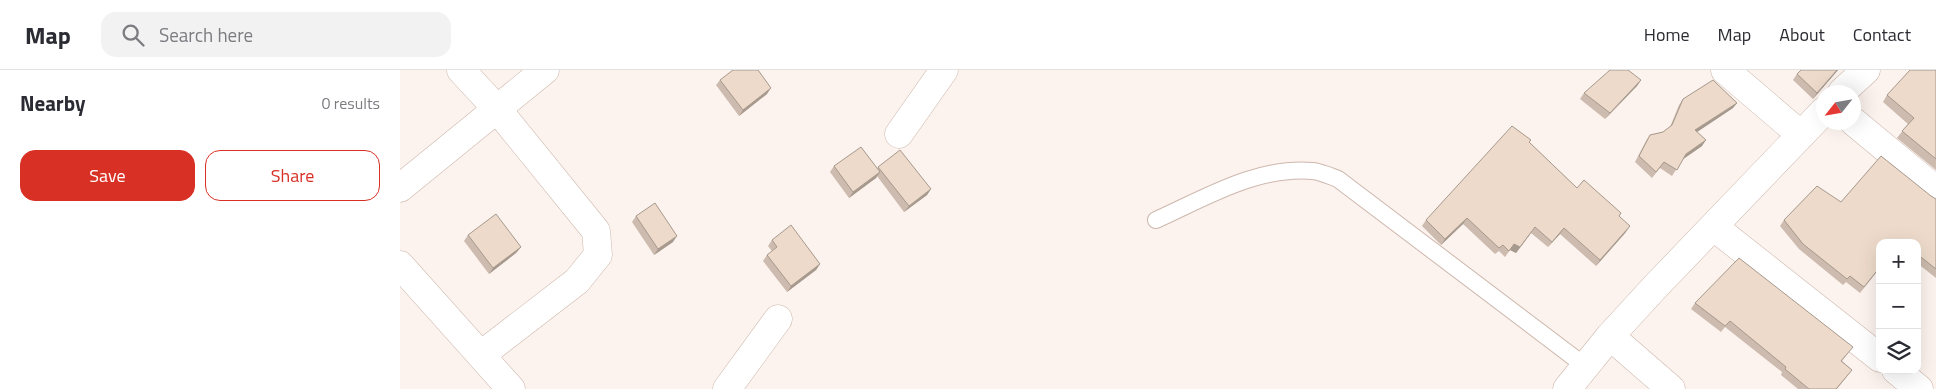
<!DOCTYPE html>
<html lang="en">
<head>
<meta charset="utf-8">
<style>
  :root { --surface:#fff; --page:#f2f2f3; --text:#2b2b33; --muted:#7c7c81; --line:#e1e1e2; --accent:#d93025 }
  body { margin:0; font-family:"Titillium Web",sans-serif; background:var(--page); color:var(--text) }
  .controls { position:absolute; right:15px; bottom:15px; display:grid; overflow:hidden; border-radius:10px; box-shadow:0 5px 20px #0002 }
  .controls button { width:45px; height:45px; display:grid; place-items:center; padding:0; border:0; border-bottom:1px solid var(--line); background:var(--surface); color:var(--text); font:25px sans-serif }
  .compass { position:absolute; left:1416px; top:15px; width:45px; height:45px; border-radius:50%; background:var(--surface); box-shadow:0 5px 20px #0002; rotate:239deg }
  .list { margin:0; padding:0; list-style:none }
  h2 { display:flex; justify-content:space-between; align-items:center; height:65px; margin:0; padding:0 20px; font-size:21px }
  h2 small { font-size:16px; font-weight:400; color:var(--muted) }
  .actions { display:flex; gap:10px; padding:15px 20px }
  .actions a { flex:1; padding:11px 0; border:1px solid var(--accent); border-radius:15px; text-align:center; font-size:18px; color:var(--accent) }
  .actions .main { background:var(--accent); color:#fff }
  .icon { flex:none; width:28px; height:28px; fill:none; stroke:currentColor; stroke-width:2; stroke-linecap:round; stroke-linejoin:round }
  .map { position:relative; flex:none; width:1536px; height:319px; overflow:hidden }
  header { display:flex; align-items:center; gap:30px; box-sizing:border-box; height:70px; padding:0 25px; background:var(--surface); border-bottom:1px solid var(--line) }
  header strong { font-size:24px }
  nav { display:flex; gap:28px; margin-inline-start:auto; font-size:18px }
  .search { width:350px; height:45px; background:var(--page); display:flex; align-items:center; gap:12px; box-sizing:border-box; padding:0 18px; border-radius:15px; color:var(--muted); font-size:19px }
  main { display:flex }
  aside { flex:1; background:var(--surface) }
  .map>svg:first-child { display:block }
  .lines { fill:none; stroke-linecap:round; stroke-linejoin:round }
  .lane-casing { stroke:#cdb7ac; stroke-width:18 }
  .street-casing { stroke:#cdb7ac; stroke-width:29 }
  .lane { stroke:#fff; stroke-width:16 }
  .street { stroke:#fff; stroke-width:28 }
  .wall { fill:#ccbbae }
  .shaded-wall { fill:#a6998d }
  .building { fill:#eddaca; stroke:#a6998d }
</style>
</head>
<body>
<header>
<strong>Map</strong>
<div class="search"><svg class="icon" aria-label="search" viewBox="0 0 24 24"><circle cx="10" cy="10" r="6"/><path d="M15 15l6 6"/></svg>Search here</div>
<nav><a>Home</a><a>Map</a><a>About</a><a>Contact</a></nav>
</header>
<main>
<aside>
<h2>Nearby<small>0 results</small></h2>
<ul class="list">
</ul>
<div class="actions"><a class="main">Save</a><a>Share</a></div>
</aside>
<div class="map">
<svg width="1536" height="319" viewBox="0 0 1536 319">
  <rect width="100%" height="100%" fill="#fcf3ee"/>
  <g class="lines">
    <!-- lane casing -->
    <g class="lane-casing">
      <path id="lane" d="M756,150C805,128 857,96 913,101C921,102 930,106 938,109L1185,296"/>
    </g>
    <!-- street casing -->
    <g class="street-casing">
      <g id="street">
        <path d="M1325,0L1401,65"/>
        <path d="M1442,22L1466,0"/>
        <path d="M1454,52L1536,120"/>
        <path d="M499,64L544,0"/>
        <path d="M0,118L97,39L61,0"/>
        <path d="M1314,157L1480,288"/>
        <path d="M0,195L111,319"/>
        <path d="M1210,266L1271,319"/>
        <path d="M81,285L177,211L198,185L196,161L97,39L145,0"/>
        <path d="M1496,300L1519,319"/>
        <path d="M327,319L378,249"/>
        <path d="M1167,319L1210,266L1255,217L1424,41"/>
      </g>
    </g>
    <!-- lane -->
    <use href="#lane" class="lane"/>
    <!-- street -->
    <use href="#street" class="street"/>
  </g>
  <!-- wall -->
  <g class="wall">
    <path d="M1438,0L1413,29L1393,10L1397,4Z"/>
    <path d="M1536,0V100L1497,68L1508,54L1483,32L1487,25Z"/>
    <path d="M320,10L367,24L339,46L316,15Z"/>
    <path d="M1241,10L1237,16L1205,49L1180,29L1184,23Z"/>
    <path d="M1283,29L1337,33L1333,38L1297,62L1302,76L1283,89L1272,106L1260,98L1252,108L1235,92L1246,71L1250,65L1263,62L1270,57L1279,35Z"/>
    <path d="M1131,70L1129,72L1177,118L1221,143L1219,146L1226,162L1196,196L1160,164L1148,177L1131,163L1116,183L1110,180L1105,187L1099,181L1095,184L1063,154L1041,175L1022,156L1026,150Z"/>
    <path d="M434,96L477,99L478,97L531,119L527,125L504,142L477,106L476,108L449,128L430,102Z"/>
    <path d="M1531,126L1536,129V208L1517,193V173H1480V198L1460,223L1446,212L1443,215L1399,179L1380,156L1384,150L1441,132Z"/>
    <path d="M236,146L273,172L254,185L232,152Z"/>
    <path d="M68,165L121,177L116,183L89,204L64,171Z"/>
    <path d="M372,170L420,194L416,200L387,222L363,191L367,185L372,181L368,176Z"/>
    <path d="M1295,233L1448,283L1442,291L1452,300L1437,319H1398L1381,305L1382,302L1325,257L1321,262L1291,239Z"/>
  </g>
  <!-- shaded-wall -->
  <g class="shaded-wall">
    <path d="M1437,0H1438L1413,29L1417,23Z"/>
    <path d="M1241,10L1237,16L1205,49L1210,43Z"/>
    <path d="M371,18L367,24L339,46L343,40Z"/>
    <path d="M1337,33L1333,38L1291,66L1295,60Z"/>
    <path d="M1306,70L1302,76L1282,90L1286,84Z"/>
    <path d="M480,102L476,108L449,128L453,122Z"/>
    <path d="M531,119L527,125L504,142L509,136Z"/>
    <path d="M1067,148L1063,154L1041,175L1045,169Z"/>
    <path d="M1230,156L1226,162L1196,196L1200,190Z"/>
    <path d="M1164,158L1160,164L1148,177L1152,172Z"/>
    <path d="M1131,163L1116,183L1110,180L1114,174Z"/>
    <path d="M277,166L273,172L254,185L258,179Z"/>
    <path d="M121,177L116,183L89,204L93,198Z"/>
    <path d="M420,194L416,200L387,222L391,216Z"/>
  </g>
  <!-- building -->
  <g class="building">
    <path d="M333,0H358L371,18L343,40L320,10Z"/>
    <path d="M1210,0H1228L1241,10L1210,43L1184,23Z"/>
    <path d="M1401,0H1437L1417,23L1397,4Z"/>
    <path d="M1510,0H1536V89L1502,61L1514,48L1487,25Z"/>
    <path d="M1313,10L1337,33L1295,60L1306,70L1286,84L1277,100L1264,92L1256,102L1239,86L1250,65L1263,62L1272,55L1283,29Z"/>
    <path d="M1112,56L1131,70L1129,72L1177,118L1184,110L1221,143L1219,146L1230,156L1200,190L1164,158L1152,172L1135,157L1120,177L1114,174L1109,181L1103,175L1099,178L1067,148L1045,169L1026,150Z"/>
    <path d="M461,77L480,102L453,122L434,96Z"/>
    <path d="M500,80L531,119L509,136L478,97Z"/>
    <path d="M1481,86L1531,126L1536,129V199L1517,184V173H1504L1501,170L1499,173H1480V197L1464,217L1450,206L1447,209L1403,174L1384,150L1417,116L1441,132Z"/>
    <path d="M255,133L277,166L258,179L236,146Z"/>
    <path d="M96,144L121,177L93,198L68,165Z"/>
    <path d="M391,155L420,194L391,216L367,185L377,177L372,170Z"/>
    <path d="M1339,188L1453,277L1441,291L1452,300L1436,319H1409L1385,299L1386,297L1330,251L1325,256L1295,233Z"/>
  </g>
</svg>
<div class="controls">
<button>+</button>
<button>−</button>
<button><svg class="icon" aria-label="layers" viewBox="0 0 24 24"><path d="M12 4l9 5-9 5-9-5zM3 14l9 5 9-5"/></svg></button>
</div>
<svg class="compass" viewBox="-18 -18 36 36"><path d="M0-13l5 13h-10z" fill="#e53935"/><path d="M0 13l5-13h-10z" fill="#7c7c81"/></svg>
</div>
</main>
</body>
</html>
